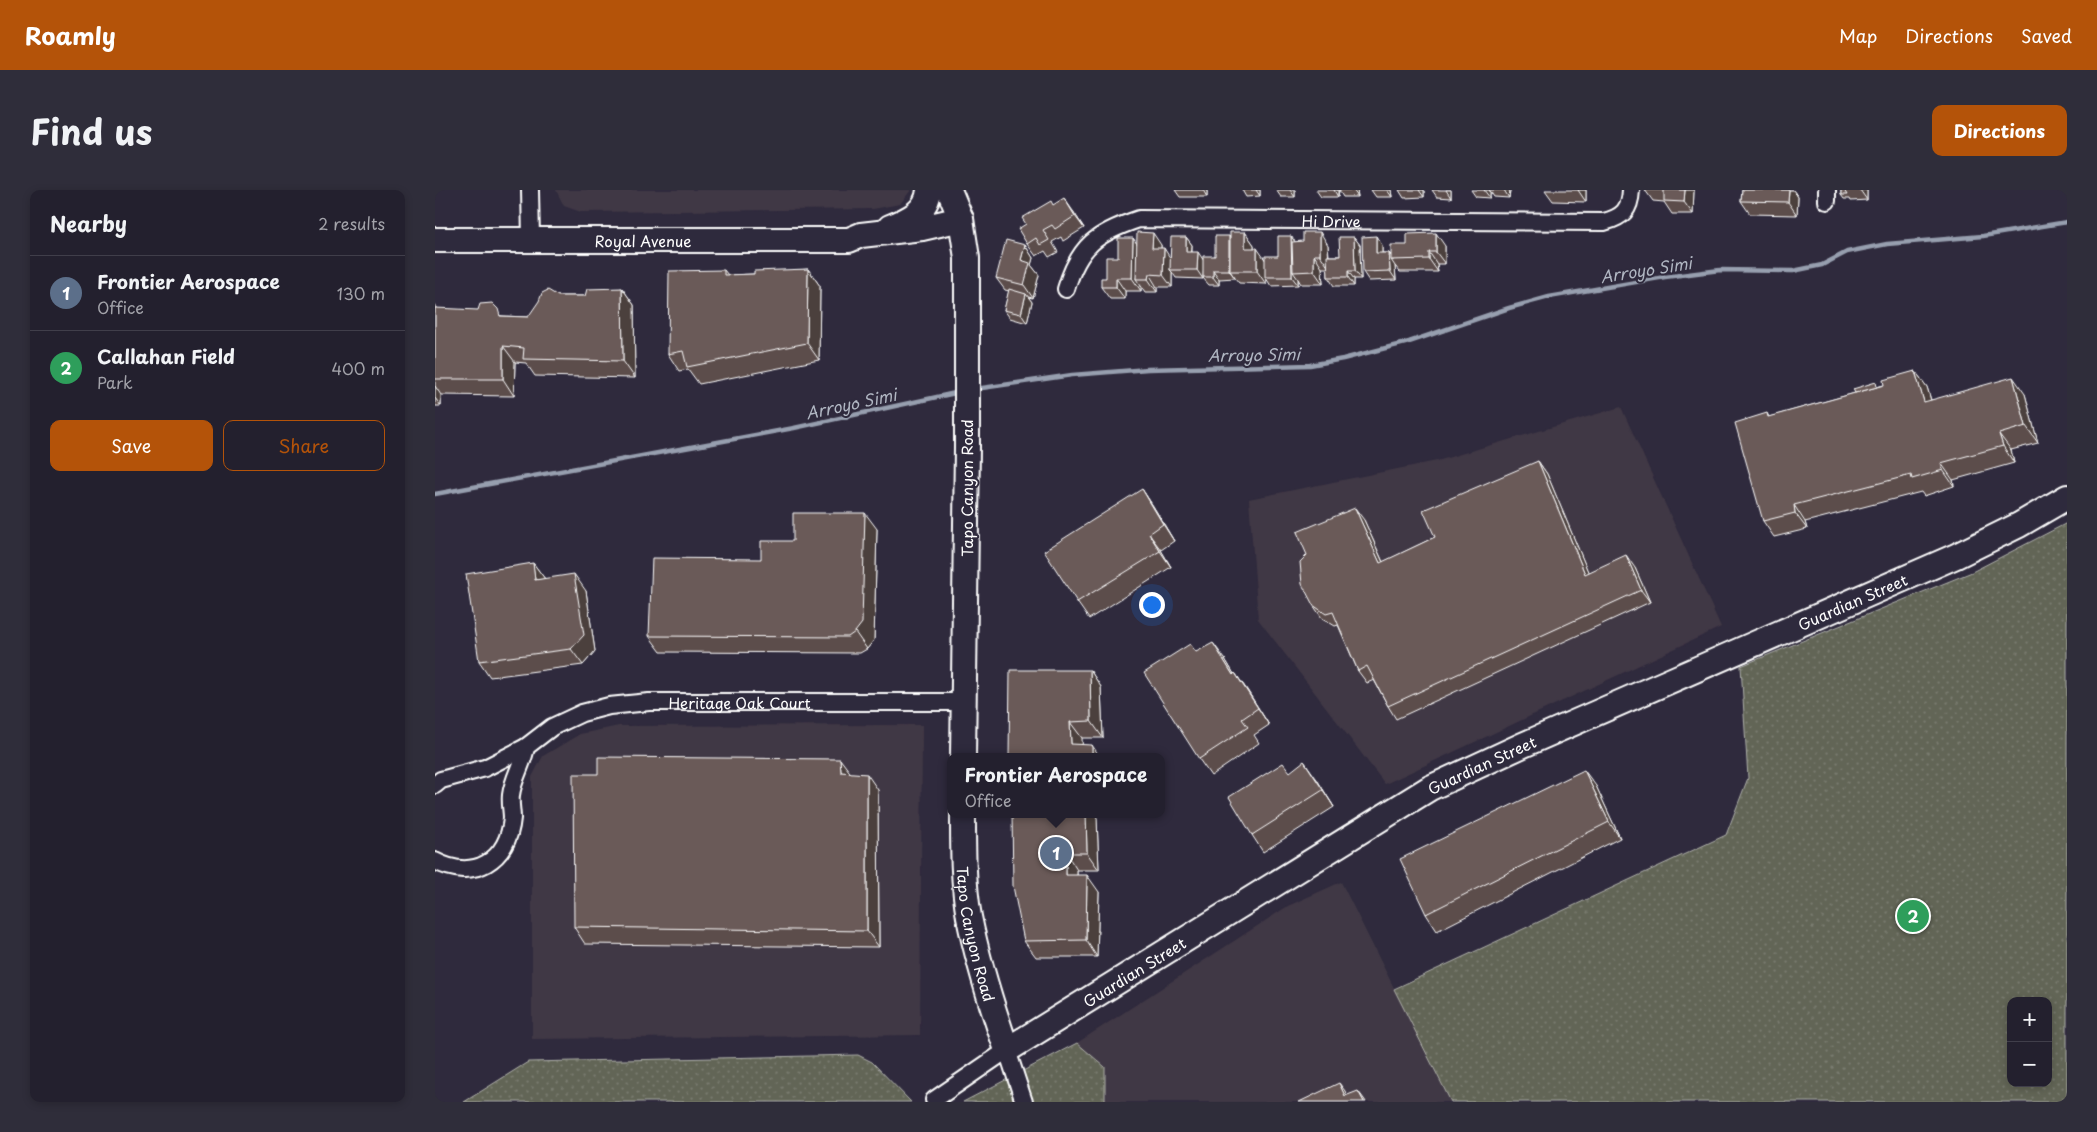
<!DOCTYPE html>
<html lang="en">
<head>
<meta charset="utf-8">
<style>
  :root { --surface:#23202e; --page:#2f2d3a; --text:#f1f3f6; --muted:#a3a3aa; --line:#403e4a; --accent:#b45309 }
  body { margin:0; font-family:"Playpen Sans",sans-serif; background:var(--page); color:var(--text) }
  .controls { position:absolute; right:15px; bottom:15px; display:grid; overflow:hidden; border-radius:10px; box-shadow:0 2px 8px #0003 }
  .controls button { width:45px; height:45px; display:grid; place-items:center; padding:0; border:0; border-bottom:1px solid var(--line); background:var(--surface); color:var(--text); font:25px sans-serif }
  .you { position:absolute; left:716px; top:414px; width:18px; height:18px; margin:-12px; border:4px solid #fff; border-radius:50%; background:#1a73e8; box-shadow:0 0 0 8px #1a73e833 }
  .badge { display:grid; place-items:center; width:32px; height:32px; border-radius:50%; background:var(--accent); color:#fff; font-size:16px; font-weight:700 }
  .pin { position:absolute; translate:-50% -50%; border:2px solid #fff; box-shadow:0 1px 5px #0006 }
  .popup { position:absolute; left:512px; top:563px; width:218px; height:65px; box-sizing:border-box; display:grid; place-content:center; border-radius:10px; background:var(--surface); filter:drop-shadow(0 1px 4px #0005); font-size:16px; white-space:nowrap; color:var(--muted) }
  .popup b { font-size:19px; color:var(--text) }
  .popup::after { content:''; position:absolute; left:50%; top:100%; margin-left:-10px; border:10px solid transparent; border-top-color:var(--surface) }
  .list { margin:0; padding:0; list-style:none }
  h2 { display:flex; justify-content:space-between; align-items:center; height:65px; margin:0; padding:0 20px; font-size:21px }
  h2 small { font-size:16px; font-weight:400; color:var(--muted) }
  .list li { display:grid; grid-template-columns:32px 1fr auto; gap:15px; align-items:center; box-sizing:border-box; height:75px; padding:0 20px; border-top:1px solid var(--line) }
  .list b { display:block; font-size:19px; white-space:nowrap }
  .list p { margin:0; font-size:16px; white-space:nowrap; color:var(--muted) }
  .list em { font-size:16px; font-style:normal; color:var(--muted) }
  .actions { display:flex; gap:10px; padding:15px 20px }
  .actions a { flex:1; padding:11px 0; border:1px solid var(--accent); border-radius:10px; text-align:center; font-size:18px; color:var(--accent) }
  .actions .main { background:var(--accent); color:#fff }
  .map { position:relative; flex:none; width:1632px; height:912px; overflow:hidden; border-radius:10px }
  header { display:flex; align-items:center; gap:30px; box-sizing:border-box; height:70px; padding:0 25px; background:var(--accent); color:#fff }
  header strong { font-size:24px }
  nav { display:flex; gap:28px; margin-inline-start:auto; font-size:18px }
  .intro { display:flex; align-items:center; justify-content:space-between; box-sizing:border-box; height:120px; padding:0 30px }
  h1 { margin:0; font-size:35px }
  .button { padding:12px 22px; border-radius:10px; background:var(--accent); color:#fff; font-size:18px; font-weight:700 }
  main { display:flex; gap:30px; padding:0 30px }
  aside { flex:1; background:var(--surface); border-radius:10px; box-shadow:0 2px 8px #0003 }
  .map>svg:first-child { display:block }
  .built { fill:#413845 }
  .grass { fill:url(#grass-dots); stroke:#b0b2ab; fill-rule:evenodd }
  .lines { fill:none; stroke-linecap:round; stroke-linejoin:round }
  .stream { stroke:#979faf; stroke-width:4.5 }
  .street-casing { stroke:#fff; stroke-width:20 }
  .secondary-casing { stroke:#fff; stroke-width:28 }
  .street { stroke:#2f2a3d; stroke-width:16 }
  .secondary { stroke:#2f2a3d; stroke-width:24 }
  .wall { fill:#5c4d4c; stroke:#fff }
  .shaded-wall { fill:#4b3f3e; stroke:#fff }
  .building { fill:#6b5a58; stroke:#fff }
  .labels { text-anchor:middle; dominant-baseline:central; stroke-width:4; stroke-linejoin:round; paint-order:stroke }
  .street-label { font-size:15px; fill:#fff; stroke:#2f2a3d }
  .water-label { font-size:16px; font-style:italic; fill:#b1b7c3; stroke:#2f2a3d }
</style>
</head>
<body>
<header>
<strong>Roamly</strong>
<nav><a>Map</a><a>Directions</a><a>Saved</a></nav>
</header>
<div class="intro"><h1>Find us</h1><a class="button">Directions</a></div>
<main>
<aside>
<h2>Nearby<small>2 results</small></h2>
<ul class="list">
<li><span class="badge" style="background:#5c6f8a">1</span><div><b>Frontier Aerospace</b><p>Office</p></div><em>130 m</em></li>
<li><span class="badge" style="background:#2e9e5b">2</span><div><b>Callahan Field</b><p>Park</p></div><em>400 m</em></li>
</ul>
<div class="actions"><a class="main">Save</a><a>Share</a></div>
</aside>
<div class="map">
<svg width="1632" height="912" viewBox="0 0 1632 912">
  <defs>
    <pattern id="grass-dots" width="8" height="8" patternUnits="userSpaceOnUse" patternTransform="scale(1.25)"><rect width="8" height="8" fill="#626557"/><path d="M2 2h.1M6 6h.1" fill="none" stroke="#7a7c70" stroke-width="1.8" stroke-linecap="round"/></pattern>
  </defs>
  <rect width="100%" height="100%" fill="#2f2a3d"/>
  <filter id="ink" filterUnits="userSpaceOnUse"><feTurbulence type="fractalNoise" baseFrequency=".02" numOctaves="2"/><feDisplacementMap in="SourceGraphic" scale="10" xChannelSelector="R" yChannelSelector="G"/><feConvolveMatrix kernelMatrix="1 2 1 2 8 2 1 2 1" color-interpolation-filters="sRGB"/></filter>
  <g filter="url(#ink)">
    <!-- built -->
    <g class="built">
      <path d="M121,0H476L465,14L438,19L146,22L129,16Z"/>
      <path d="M1186,217L1286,437L950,594L823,429L814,309L1002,271Z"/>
      <path d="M487,535L485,845L97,849V587L108,566L145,544L184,536Z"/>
      <path d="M906,692L1016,912H670V877L642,853L853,716Z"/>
    </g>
    <!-- grass -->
    <g class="grass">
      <path d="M1632,333V912H1016L959,799L1291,645L1313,588L1306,476L1537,382ZM1576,811H1613V893H1576Z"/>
      <path d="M642,853L670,877V912H528Z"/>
      <path d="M423,865L437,872L476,912H29L93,872Z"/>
    </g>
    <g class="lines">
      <!-- stream -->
      <g class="stream">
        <path d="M540,199L637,185L713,179L875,175L908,169L974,152L1074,118L1114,107L1230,87L1285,80L1358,81L1387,75L1412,62L1452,54L1548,46L1632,32"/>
        <path d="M0,304L359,238L525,202"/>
      </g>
      <!-- street casing -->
      <g class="street-casing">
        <g id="street">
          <path d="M95,0L96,49"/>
          <path d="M1392,0V11"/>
          <path id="s1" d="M631,99C644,55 662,43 704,29L1169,32C1188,27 1195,20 1196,0"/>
          <path id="s2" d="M0,595L6,590L50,578L91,557L117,537L147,523L174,516L214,512H528"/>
          <path d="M0,671C38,691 73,672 77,628C77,621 75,613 76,605C78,588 88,574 91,557"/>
          <path d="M499,910L572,860L589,912"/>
        </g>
      </g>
      <!-- secondary casing -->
      <g class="secondary-casing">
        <g id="secondary">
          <path d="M514,0L526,29L532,68V257L528,567"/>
          <path d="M455,37C473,30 492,22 494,0"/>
          <path id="s3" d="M0,50H414L426,45L487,38L526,29"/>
          <path id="s4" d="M528,624C528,658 528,694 534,727C543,772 557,817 572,860L995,598L1088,555L1521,366L1584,335L1632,307"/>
        </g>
      </g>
      <!-- street -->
      <use href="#street" class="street"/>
      <!-- secondary -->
      <use href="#secondary" class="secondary"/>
    </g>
    <!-- wall -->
    <g class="wall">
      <path d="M740,0H772V7H745Z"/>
      <path d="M807,0H825V6L811,7Z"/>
      <path d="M841,0H860V7H846Z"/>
      <path d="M881,0H922L923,7H908L904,0L903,7H886Z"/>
      <path d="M936,0H956L957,7H941Z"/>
      <path d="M964,0H989V7L969,8Z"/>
      <path d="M997,0H1016V8L1002,7Z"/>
      <path d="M1036,0H1075L1074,8L1059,7L1055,1V8L1041,7Z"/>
      <path d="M1110,0H1151V12L1118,11Z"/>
      <path d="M1210,0H1259L1258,24H1237L1229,12L1218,11Z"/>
      <path d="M1307,0H1358L1363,7L1362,25L1315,24L1306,11Z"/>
      <path d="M1406,0H1432V10L1416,11L1415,9H1409L1406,5Z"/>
      <path d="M619,15L638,21L649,38L628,51L626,47L617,52L623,62L614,67L610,61L601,66L592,54L591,34Z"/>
      <path d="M810,42L819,55V58L830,69L843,66L856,46L860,52L893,55L894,66H905L919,47L925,55L926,89H919V96H899L893,87V78H887L888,94H866L863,89V95L836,96L831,88V94L804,93L800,88L784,89V95H774L768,88V89L741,88L737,82V97H722V102H710L706,96V101H690V109H675L666,97L671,88L683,67L698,48L702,54L726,55V58L736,69L751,47L757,55V62L768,69L780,66L794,46L795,48Z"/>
      <path d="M590,55L598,68L596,75L604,85L598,108L593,107L597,112L592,133L575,128L569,120L574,101L570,100L561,88Z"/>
      <path d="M947,55V63H954L956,65L1010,56V74H1002L1003,82H965L960,76L961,90L934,91L928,82Z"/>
      <path d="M373,79L385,96L384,170L264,194L253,179L244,181L233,164L289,80L293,85L319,84Z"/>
      <path d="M187,98L199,115L200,188L100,186L91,173L80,172L79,206L6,205V216H0V114L3,119L68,126L93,127L123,106H150Z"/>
      <path d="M1480,181L1492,197L1496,210L1590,204L1603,253L1576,260L1579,273L1518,290L1519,296L1489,306L1486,302L1370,332L1372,339L1339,347L1328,331L1332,223L1334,227L1449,195Z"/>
      <path d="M1103,271L1112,284L1153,382L1200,378L1215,412L961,529L953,516L939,490L932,493L923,481L903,435L900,436L887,428L878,415L872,365L929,330L948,372L1000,347Z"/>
      <path d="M707,299L718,316L739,351L726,360L736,377L654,429L642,412Z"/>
      <path d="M442,339L439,450L432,459L425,463L226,462L214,446L326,369L358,351Z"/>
      <path d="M98,373L110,389L151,401L160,461L148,475L55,487L44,471Z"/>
      <path d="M761,462L790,469L799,484L800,483L812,500L834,535L819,545L824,553L776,586L764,569Z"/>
      <path d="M655,480L666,497L668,548H647L574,567Z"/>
      <path d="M415,583L443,600L444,757L150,754L139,737Z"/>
      <path d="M881,588L899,617L828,662L817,645Z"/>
      <path d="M1161,596L1185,648L1002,741L991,724Z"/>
      <path d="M577,624H660L662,628L664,680H642V685L664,702L662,767H601L589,751Z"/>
    </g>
    <!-- shaded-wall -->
    <g class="shaded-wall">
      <path d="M768,0H772V7Z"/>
      <path d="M821,0H825V6Z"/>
      <path d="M855,0H860V7Z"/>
      <path d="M899,0H903V7Z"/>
      <path d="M918,0H922L923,7Z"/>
      <path d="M952,0H956L957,7Z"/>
      <path d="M984,0H989V7Z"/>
      <path d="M1011,0H1016V8Z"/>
      <path d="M1049,0H1054L1055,1V8Z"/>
      <path d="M1069,0H1075L1074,8Z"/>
      <path d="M1143,0H1151V12Z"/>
      <path d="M1250,0H1259L1258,24L1249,12Z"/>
      <path d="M1354,0H1358L1363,7L1362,25L1353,12Z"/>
      <path d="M1425,0H1432V10Z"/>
      <path d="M629,8L638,21L649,38L640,26Z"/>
      <path d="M810,42L819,55V71L810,58Z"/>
      <path d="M885,42L893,55L894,78L885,65Z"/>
      <path d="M718,43L726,55V71L717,58Z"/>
      <path d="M1001,43L1010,56V74L1001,62Z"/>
      <path d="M794,46L800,55L795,81L800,88L794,80Z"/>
      <path d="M856,46L862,55L858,82L863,89V95L857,87Z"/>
      <path d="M941,46L947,55V71L941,63Z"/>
      <path d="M751,47L757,55L756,70L751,62Z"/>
      <path d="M919,47L925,55L926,89L920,81Z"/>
      <path d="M698,48L706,60L701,89L706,96V101L697,88Z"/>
      <path d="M590,55L598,68L596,75L604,85L598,108L589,95L586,70Z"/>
      <path d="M729,58L737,71L735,80L737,82V97L728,85Z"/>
      <path d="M822,58L831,71V94L822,81Z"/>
      <path d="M763,62L769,71L768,89L762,80Z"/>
      <path d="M994,62L1002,74L1003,82L994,69Z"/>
      <path d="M954,63L959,70H956L960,76L961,90L955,81Z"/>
      <path d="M879,65L887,78L888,94L879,81Z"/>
      <path d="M373,79L385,96L384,170L372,153Z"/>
      <path d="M778,80L784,89V95L778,87Z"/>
      <path d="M913,81L919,89V96L913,87Z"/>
      <path d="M714,84L722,97V102L713,89Z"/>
      <path d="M681,88L690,101V109L681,97Z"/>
      <path d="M187,98L199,115L200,188L188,171Z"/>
      <path d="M591,104L597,112L592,133L586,124Z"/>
      <path d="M68,156L80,172L79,206L68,189Z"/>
      <path d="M1480,181L1492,197L1501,228L1489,212Z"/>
      <path d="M1578,187L1590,204L1603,253L1591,236Z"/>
      <path d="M0,196L6,205V216L0,208Z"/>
      <path d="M1564,244L1576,260L1579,273L1568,256Z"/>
      <path d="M1103,271L1112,284L1159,396L1150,384Z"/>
      <path d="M1506,273L1518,290L1519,296L1508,280Z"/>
      <path d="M707,299L718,316L739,351L728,334Z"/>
      <path d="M1359,315L1370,332L1372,339L1360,323Z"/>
      <path d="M920,318L929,330L954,386L945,373Z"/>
      <path d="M430,323L442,339L439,450L432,459L420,442Z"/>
      <path d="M714,344L726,360L736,377L725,361Z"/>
      <path d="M1191,365L1200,378L1215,412L1206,400Z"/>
      <path d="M98,373L110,389L100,390Z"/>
      <path d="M139,384L151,401L160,461L148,475L136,459Z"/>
      <path d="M778,453L790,469L809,501L798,485Z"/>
      <path d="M655,480L666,497L668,548L656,531Z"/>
      <path d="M800,483L812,500L834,535L823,518Z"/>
      <path d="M635,532L647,548L648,567L636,554Z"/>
      <path d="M657,555L665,567H657Z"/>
      <path d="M405,569L417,585L406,582Z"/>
      <path d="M869,571L881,588L899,617L888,600Z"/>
      <path d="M1149,580L1161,596L1185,648L1174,632Z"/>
      <path d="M432,584L443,600L444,757L432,741Z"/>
      <path d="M651,624H660L662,628L664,680L652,663Z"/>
      <path d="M631,663L642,680V701L631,685Z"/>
      <path d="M652,685L664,702L662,767L651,750Z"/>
      <path d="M904,893L910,901L914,912L910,906Z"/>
      <path d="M923,901L929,909L931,912H929Z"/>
    </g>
    <!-- building -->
    <g class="building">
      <path d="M1229,0H1250L1249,12L1229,11Z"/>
      <path d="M1307,0H1354L1353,12L1306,11Z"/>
      <path d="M1406,0H1409L1412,5H1406Z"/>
      <path d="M629,8L640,26L620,39L617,35L608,40L614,50L605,55L601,48L592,54L583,39L591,34L587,28L616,11L618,15Z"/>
      <path d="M702,42L718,43L717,58H729L728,85L714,84L713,89H701Z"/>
      <path d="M795,42H810V58H822V81H795Z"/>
      <path d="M868,42H885V65H879V81L858,82L857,52L868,51Z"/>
      <path d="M1001,43V62H994V69L956,70V55H972V44Z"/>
      <path d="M780,46H794V80H778V87H768V66H780Z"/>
      <path d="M843,46H856L857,87H830V66H843Z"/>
      <path d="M941,46V63H954L955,81L928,82L927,47Z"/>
      <path d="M736,47H751V62H763L762,80H735Z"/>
      <path d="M904,47H919L920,81H913V87H893L892,66H905Z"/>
      <path d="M683,48H698L697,88H681V97H666V88H671V67H683Z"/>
      <path d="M571,50L590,55L586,70L595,73L589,95L561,88Z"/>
      <path d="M373,79L372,153L252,177L248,161L233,164L234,81L289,80V85L319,84V81Z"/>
      <path d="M187,98L188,171L88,169L89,158L68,156V189H0V118L43,120L45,114L57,113L63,119L65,126L93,127L104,111L107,103L113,100L123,106H150L152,99Z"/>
      <path d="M574,99L591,104L586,124L569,120Z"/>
      <path d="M1480,181L1489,212L1578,187L1591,236L1564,244L1568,256L1506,273L1508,280L1477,289L1476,285L1359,315L1360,323L1328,331L1300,233L1332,223L1333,227L1449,195L1448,190Z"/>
      <path d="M1441,192L1442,197L1420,203L1418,199Z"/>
      <path d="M1103,271L1150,384L1191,365L1206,400L953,516L932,476L923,481L898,422L891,424L878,415L867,394L865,372L872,365L862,342L920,318L945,373L1000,347L988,320Z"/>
      <path d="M707,299L728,334L714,344L725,361L642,412L609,361Z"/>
      <path d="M358,323H430L427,433L420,442L413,447L214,446L217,368L326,369V351H358Z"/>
      <path d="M98,373L100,390L139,384L149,445L136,459L44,471L31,384Z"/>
      <path d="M778,453L798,485L800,483L823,518L807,529L813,537L764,569L709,483L755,454L761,462Z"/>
      <path d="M575,480H655L656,531L635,532L636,554L657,555V567H574Z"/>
      <path d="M163,567L405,569L406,582L432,584V741L139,737L138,584H163Z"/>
      <path d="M869,571L888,600L817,645L794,607L848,573L855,582Z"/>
      <path d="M1149,580L1174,632L991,724L965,669Z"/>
      <path d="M577,624H651L652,663H631V685H652L651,750L589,751L578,696Z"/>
      <path d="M904,893L910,906L923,901L929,912H864Z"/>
    </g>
  </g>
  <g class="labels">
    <!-- street labels -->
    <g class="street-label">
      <text stroke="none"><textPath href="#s1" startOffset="299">Hi Drive</textPath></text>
      <text stroke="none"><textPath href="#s3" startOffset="208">Royal Avenue</textPath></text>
      <text transform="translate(531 298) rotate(-90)">Tapo Canyon Road</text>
      <text stroke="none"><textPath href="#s4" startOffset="1201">Guardian Street</textPath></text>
      <text stroke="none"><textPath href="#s2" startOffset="324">Heritage Oak Court</textPath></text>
      <text stroke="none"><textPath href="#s4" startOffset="796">Guardian Street</textPath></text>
      <text stroke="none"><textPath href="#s4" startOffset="121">Tapo Canyon Road</textPath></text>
      <text stroke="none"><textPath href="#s4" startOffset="391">Guardian Street</textPath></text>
    </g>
    <!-- water labels -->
    <g class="water-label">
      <text transform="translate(1211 79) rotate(-9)">Arroyo Simi</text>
      <text transform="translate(819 164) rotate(-1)">Arroyo Simi</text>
      <text transform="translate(416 213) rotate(-12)">Arroyo Simi</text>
    </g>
  </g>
</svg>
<div class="controls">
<button>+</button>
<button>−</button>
</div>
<div class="you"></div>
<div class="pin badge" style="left:621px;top:663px;background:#5c6f8a">1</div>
<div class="popup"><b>Frontier Aerospace</b>Office</div>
<div class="pin badge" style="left:1478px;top:726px;background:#2e9e5b">2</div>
</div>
</main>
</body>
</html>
